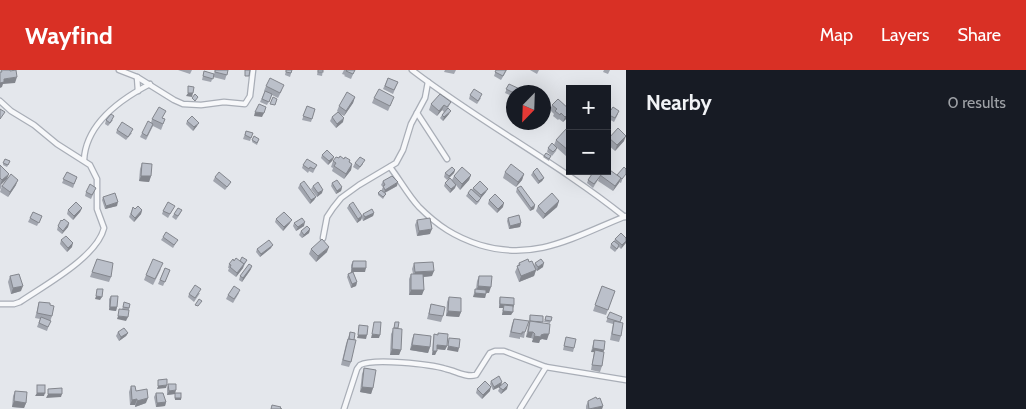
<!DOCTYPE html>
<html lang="en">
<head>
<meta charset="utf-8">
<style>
  :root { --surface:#171b24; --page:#242831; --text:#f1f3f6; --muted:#9ea1a6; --line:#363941; --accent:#d93025 }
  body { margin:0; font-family:Cabin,sans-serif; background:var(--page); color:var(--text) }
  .controls { position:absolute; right:15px; top:15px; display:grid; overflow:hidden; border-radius:0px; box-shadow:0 5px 20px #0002 }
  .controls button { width:45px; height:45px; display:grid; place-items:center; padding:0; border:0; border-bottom:1px solid var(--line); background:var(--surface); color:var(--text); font:25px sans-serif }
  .compass { position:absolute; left:506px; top:15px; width:45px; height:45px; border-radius:50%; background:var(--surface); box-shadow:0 5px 20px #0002; rotate:203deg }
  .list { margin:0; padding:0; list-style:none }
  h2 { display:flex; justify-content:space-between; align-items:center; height:65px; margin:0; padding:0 20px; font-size:21px }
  h2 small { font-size:16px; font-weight:400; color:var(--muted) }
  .map { position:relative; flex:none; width:626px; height:339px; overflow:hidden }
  header { display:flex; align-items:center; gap:30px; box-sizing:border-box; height:70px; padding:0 25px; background:var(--accent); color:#fff }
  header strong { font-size:24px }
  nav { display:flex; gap:28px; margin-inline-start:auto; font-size:18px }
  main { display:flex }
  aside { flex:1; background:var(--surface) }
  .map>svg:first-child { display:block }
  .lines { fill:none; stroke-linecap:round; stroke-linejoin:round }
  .minor-casing { stroke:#a9aeb7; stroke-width:7 }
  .minor { stroke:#f7f8fa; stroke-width:4.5 }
  .wall { fill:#a1a5ae }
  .shaded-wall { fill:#83868d }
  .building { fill:#bbc0ca; stroke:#83868d }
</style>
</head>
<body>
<header>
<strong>Wayfind</strong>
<nav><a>Map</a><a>Layers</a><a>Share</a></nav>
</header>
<main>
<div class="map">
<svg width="626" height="339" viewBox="0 0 626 339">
  <rect width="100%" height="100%" fill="#e4e7ec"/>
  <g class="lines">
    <!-- minor casing -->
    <g class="minor-casing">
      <g id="minor">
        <path d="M119,0L137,7L174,30L183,34L201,35L224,32L245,34L250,26L253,0"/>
        <path d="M412,0C481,53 558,93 625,147"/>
        <path d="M137,7L138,21"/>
        <path d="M0,31L11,41L34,55L57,74L90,95L97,109V139L104,158C97,187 45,215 20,232L14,234H0"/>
        <path d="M417,43L447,89"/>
        <path d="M84,90C86,54 121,29 150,14"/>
        <path d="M390,97C400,110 408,125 419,137C438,156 455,167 480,175C536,192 576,166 626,146"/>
        <path d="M323,168L327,147L333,138L341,128L359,115L396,93L403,80L411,54L425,28L428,12"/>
        <path d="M344,339L357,299L360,295C373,288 430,294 446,299C456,301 466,308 476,305L490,283L495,281H504L546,297L626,310"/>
        <path d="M520,339L546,297"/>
      </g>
    </g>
    <!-- minor -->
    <use href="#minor" class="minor"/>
  </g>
  <!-- wall -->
  <g class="wall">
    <path d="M178,0H192L190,4Z"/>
    <path d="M215,0H228L225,10L213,7L211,12L202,10L204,1L214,4Z"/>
    <path d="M286,0H292L290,7L285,5Z"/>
    <path d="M318,0H323L322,6L317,5Z"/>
    <path d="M344,0H355L351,9L344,6L345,5L342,4Z"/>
    <path d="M445,0H456L454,4L444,2Z"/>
    <path d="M496,0H507L501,10L494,6Z"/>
    <path d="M530,0H539L537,4Z"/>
    <path d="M604,0H610L608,4L603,2Z"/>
    <path d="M388,8L398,12L393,24L383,19Z"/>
    <path d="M509,14L514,22V27L505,23Z"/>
    <path d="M266,16L282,20L278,28L272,25L267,35L260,32L265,21H264Z"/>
    <path d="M470,25L481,28L477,34L469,29Z"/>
    <path d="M355,27L353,33L344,46L340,44L343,52L336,58L330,51L332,47L338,42L337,41L339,36Z"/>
    <path d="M374,28L392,32L388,41L372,33Z"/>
    <path d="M451,32L448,38L449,44L443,51L440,48L444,42L442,40L437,46L429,40L431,34Z"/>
    <path d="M552,35L569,39L570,37V45L563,52L559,49L558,50L553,46L554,44L550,40Z"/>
    <path d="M307,36L315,39L311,52L302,50Z"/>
    <path d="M607,36L618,44L614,52L607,48Z"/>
    <path d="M163,48V55L161,60L153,56L146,70L140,67L142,63L151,53L152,49Z"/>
    <path d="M106,50H113L108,56L105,54Z"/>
    <path d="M187,51L197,56L193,61L186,54Z"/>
    <path d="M117,60L132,63L126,70L116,63Z"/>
    <path d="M246,61L253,63L250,71L243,69Z"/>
    <path d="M254,66L259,69L257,75L252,72Z"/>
    <path d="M609,68L624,71L615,81L607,74Z"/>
    <path d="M556,70L570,81L566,86L557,78L556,81L552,86L547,82L548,78L554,75Z"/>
    <path d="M546,83L550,88L549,91L543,87Z"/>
    <path d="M322,85L334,87L332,91L328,95L321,88Z"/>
    <path d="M339,88L350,90V92L352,94L351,100L344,109L332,101L333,98L331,97L333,91Z"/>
    <path d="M5,89L10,91L7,97L3,95Z"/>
    <path d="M142,93L151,106L149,112L139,111L140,99Z"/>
    <path d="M355,93L363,94L358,100L353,97Z"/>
    <path d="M0,95L7,109L1,115L2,116L0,120Z"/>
    <path d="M303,95H317L313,103L309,101L308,103L302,98Z"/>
    <path d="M626,99L621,113L619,112L613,121L598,111L600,105H617Z"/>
    <path d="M455,100L454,103L447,110L444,107L445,103Z"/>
    <path d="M67,102L77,107L73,118L62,113Z"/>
    <path d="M505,102L524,104L522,110L516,117L503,108Z"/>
    <path d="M533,102L544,108L542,111L538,114L531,105Z"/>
    <path d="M471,105L469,110L460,120L456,115L455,118L450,123L444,116L445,113L452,110L454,106Z"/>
    <path d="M215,107L231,112L229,115L225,120L213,111Z"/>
    <path d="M599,108L593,118L587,113L588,110Z"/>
    <path d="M383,111L397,116L385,123L386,124L383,129L378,125V123L382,121V119L383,117L381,115Z"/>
    <path d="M332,113L342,117L341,121L336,124L331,116Z"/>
    <path d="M300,114L316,127L314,130L310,134L298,118Z"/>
    <path d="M16,115L8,127L0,122L2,116Z"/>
    <path d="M313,116L322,123L317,127L311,119Z"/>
    <path d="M96,118L91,129L85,126L86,122Z"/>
    <path d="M473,118L486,122L481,128L479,132L476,135L466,126L468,123L472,120Z"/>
    <path d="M517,118L535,135L534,139L530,141L516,122Z"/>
    <path d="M103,127L117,136L105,139L102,130Z"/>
    <path d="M489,130L503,137L497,143L488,134Z"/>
    <path d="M559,131L557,137L543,149L536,141L538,136Z"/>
    <path d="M349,135L362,146L363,144L374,143L373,146L363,151L362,148L361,150L357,153L347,138Z"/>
    <path d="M133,137L135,139L142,140L141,144L134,152L129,147Z"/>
    <path d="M82,138L80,142L73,150L67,144L68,140Z"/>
    <path d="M173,139L168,148L162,144L163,141Z"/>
    <path d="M182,140L180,144L176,150L172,147L174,144Z"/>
    <path d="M33,142L42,146L37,156L28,152Z"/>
    <path d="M508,148L521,153L520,157L509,159L507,151Z"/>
    <path d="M276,149L290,153L283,161L275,152Z"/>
    <path d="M417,150L430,164L417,166L415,155Z"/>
    <path d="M62,151L69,153L68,157L62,164L57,160L58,156Z"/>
    <path d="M294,153L304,156L296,161L293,156Z"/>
    <path d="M310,159L309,163L302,168L299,165L301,161Z"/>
    <path d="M163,167L176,173L173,178L161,170Z"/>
    <path d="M626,168L621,179L619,177L615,182L610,178L611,174L614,171L615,169Z"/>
    <path d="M61,170L72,177L67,182L60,174Z"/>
    <path d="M271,178L260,187L256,182L257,179Z"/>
    <path d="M311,179L327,182L316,192L309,184Z"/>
    <path d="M97,189L111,207L109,212L90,207Z"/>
    <path d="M247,190L243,198L236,207L228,201L229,198H228L229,194L234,191H240Z"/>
    <path d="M353,191L365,202H353L357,212L356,216L351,218L347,207L348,204L351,202V195Z"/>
    <path d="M529,192L534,196L535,193L543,197L537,201L535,199L536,200L534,206L519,212L515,202L519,193Z"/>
    <path d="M414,193L432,206L424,207L422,225H409V209L411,204H413L412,199Z"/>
    <path d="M165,198L170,200L163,216L158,214Z"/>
    <path d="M161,199L153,215L144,210L146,205Z"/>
    <path d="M251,199L242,212L239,210L240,206Z"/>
    <path d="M10,206L21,221L11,224L8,212Z"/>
    <path d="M479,206L489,223H486L485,228L473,227L475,219H476L477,211Z"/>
    <path d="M602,216L615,221L606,245L593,241Z"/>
    <path d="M200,223L194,232L188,227L189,224Z"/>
    <path d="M239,223L233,233L226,229L228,225Z"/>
    <path d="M111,226L117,237L116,241L109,240V229Z"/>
    <path d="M449,227L461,242L459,247L446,246L447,232Z"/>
    <path d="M500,227L514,235L511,245H502L503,238H499V231Z"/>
    <path d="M39,232L50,235L52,246L47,261L37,257L40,249L35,248Z"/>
    <path d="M124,234H130L129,240L122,239Z"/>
    <path d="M431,234L443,246L441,252L427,249Z"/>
    <path d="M610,242L620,252L621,266L619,272L610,270L613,254L606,252Z"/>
    <path d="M530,245L542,253L547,270L542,269L540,270L539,273L532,272L533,269L531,268L526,267Z"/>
    <path d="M546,246L552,247L550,253L544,252Z"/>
    <path d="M514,249L525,262L524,268L520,267V269L509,267L512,254Z"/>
    <path d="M395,252L398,258L401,280L399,285H390L391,264L394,258Z"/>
    <path d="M118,262L128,263L126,266L119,271L116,266Z"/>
    <path d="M350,262L354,270L351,292L349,297L341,295L346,274Z"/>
    <path d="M438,263L447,276L445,280L437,279L435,285H432L433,268L434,264L438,265Z"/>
    <path d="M414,264L430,277L428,283L410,280L412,269Z"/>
    <path d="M566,267L574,278L573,282L563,280Z"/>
    <path d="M594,270L603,282L602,296L600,302L591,300L594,282H591Z"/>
    <path d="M364,298L373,318L371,324L360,322L362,304Z"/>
    <path d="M491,311L501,315L507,319L501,324L498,321L500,317L493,320L490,314Z"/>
    <path d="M168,314L175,323L181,328V330H175V324L167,325V318Z"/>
    <path d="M131,316L136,321L146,333L135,337V335H130L129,322Z"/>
    <path d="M477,319L490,321L482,329L476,323Z"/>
    <path d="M15,321L26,333L24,338L12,337L13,326Z"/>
    <path d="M156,323L166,332L165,336L156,337L154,327Z"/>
    <path d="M597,329L603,336L602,339H586V336L588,331Z"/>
  </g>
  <!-- shaded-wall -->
  <g class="shaded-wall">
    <path d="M17,7L15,13L3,14L2,17L0,18V13L4,9Z"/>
    <path d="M188,23H193L192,27L186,26Z"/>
    <path d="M355,27L353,33L344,46L346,41Z"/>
    <path d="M444,35L442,40L437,46L439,41Z"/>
    <path d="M451,41L449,44L443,51L444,47Z"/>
    <path d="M255,42L264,43L262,47L254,46Z"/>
    <path d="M570,42L569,46L563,52L565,47Z"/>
    <path d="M344,48L343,52L336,58L337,54Z"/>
    <path d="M199,53L197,56L193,61L194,57Z"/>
    <path d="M626,66L624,71L615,81L617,75Z"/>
    <path d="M570,78V81L566,86L568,80Z"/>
    <path d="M334,87L332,91L328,95L329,91Z"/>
    <path d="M352,94L351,100L344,109L346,104Z"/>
    <path d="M455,100L454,103L447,110L449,106Z"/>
    <path d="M9,104L7,109L0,115L2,110Z"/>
    <path d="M524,104L522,110L516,117L518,112Z"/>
    <path d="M471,105L469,110L460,120L462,114Z"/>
    <path d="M141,106H151L149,112L139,111Z"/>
    <path d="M544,108L542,111L538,114L539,111Z"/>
    <path d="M621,108L619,113L613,121L615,116Z"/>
    <path d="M18,110L16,115L8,127L10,122Z"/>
    <path d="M398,112L397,116L384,123L385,120Z"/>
    <path d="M456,115L455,118L450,123L451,119Z"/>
    <path d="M342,117L341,121L336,124L337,121Z"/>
    <path d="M488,119L486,122L480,129L481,125Z"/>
    <path d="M323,120L322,123L317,127L318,123Z"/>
    <path d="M316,127L314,130L310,134L311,130Z"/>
    <path d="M559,131L557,137L543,149L545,144Z"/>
    <path d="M118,132L117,136L105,139L106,136Z"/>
    <path d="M504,133L503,137L497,143L498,139Z"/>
    <path d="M535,135L534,139L530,141L531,138Z"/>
    <path d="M82,138L80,142L73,150L74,146Z"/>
    <path d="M142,140L141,144L134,152L135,148Z"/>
    <path d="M374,143L373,146L363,151L365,147Z"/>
    <path d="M362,146L361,150L357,153L358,149Z"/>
    <path d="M292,150L290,153L283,161L284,157Z"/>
    <path d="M305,152L304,156L296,161L298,157Z"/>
    <path d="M69,153L68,157L62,164L63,161Z"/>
    <path d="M521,153L520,157L509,159L510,156Z"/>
    <path d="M310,159L309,163L302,168L304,165Z"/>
    <path d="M432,159L430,164L417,166L419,161Z"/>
    <path d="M626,171V173L621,179L622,175Z"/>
    <path d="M73,173L72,177L67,182L68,178Z"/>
    <path d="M273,175L271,178L260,187L261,184Z"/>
    <path d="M329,177L327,182L316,192L318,186Z"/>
    <path d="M544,193L543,197L537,201L538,197Z"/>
    <path d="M244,194L243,198L236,207L237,203Z"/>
    <path d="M252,196L251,199L242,212L243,208Z"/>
    <path d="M352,198H366L365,202H351Z"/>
    <path d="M536,200L534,206L519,212L521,206Z"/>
    <path d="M434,201L432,206L413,208L415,202Z"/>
    <path d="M357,212L356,216L351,218L352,214Z"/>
    <path d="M23,216L21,221L11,224L13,218Z"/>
    <path d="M478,216L491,217L489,223L476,222Z"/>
    <path d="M411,220H424L422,225H409Z"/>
    <path d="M475,223L486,224L485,228L473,227Z"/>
    <path d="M96,226L102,227L100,230L95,229Z"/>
    <path d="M500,234L514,235L513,238L504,235L503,238H499Z"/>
    <path d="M110,237H117L116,241L109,240Z"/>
    <path d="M448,241L461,242L459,247L446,246Z"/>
    <path d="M503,241L513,242L511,245H502Z"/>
    <path d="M118,246L128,247L126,251L117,249Z"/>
    <path d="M528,262H533L531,268L526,267Z"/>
    <path d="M128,263L126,266L119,271L121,267Z"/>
    <path d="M372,264L380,265L379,268H371Z"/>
    <path d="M544,264H549L547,270L542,269L540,270L539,273L532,272L534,266Z"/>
    <path d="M358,265H367L366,269L357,268Z"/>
    <path d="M412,275L430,277L428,283L410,280Z"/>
    <path d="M437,275L447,276L445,280L436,279Z"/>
    <path d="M448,276L459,278L458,282L447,280Z"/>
    <path d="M593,278L604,280L603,283L591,282Z"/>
    <path d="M392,279L401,280L399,285H390Z"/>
    <path d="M433,281H437L435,285H432Z"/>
    <path d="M502,312L501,316L493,320L494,317Z"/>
    <path d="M167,315L166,318L157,319L158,316Z"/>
    <path d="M508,315L507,319L501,324L503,320Z"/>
    <path d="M362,317L373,318L371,324L360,322Z"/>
    <path d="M491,317L490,321L482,329L483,325Z"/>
    <path d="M176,320L175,324L167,325L169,321Z"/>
    <path d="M37,323H45L44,326H35Z"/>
    <path d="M48,324H62L61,327L46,328Z"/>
    <path d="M148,328L146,333L135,337L137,331Z"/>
    <rect x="175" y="328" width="6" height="2"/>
    <path d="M137,329L135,335H130L132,330Z"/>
    <path d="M14,331L26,333L24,338L12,337Z"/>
    <path d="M166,332L165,336L156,337L157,333Z"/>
    <path d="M603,336L602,339H590Z"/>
  </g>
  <!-- building -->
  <g class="building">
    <path d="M1,0H10V1L16,0L17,7L4,9V12L0,13V2H2Z"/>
    <path d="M215,0H228L227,5L215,2Z"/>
    <path d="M245,0H250L249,6H245Z"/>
    <path d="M286,0H292L291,3L286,2Z"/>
    <rect x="318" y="0" width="5" height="2"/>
    <path d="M347,0H355L353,4L346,1Z"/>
    <path d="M496,0H506L503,6L495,2Z"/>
    <path d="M204,1L214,4L213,9L203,6Z"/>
    <path d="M270,8L284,15L280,23L266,16Z"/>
    <path d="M388,8L398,12L394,20L385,16Z"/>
    <path d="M509,14L522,20L521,22L514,23L506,19Z"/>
    <path d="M188,16L194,17L193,23H188Z"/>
    <path d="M379,19L394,27L390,36L374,28Z"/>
    <path d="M474,19L482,24L478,31L470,25Z"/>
    <path d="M536,19L543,22H534Z"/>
    <path d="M265,21L272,24L269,32L262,29Z"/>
    <path d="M347,22L355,27L346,41L339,36Z"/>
    <path d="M195,24L198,27L195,31L192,28Z"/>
    <path d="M440,24L451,32L447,37L444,35L439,41L431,34Z"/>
    <path d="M273,27L277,29L275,35L270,34Z"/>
    <path d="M558,29L570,40V42L565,47L561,43L560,45L555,41L557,39L552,35Z"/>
    <path d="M259,34L266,37L264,43L255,42Z"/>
    <path d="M307,36L315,39L312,49L303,46Z"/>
    <path d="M607,36L611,40L613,37L619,41L615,48L607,44Z"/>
    <path d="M159,37L166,41L162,48L165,49L163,54L152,49Z"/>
    <path d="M448,38L451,41L444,47L442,45Z"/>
    <path d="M0,39L5,42L0,49Z"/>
    <path d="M338,42L344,48L337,54L332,47Z"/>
    <path d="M111,44L114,46L110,53L106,50Z"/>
    <path d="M192,46L199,53L194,57L187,51Z"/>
    <path d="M148,51L153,54L147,66L142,63Z"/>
    <path d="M122,52L133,59L128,67L117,60Z"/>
    <path d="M618,58L626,66L617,75L609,68Z"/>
    <path d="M566,59L570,62V78L568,80L556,70Z"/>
    <path d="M246,61L253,63L251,68L245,65Z"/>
    <path d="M254,66L259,69L257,73L252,70Z"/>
    <path d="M552,73L557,78L553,82L548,78Z"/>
    <path d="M327,80L334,87L329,91L322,85Z"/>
    <path d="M546,83L551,86L549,89L544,86Z"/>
    <path d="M340,86L344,89L345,87L350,90L349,92L352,94L346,104L334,96L336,93L333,91L336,87L339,88Z"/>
    <path d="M360,87L365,90L360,97L355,93Z"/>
    <path d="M5,89L10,91L8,95L3,93Z"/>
    <path d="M307,89L317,95L314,99L310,97L309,99L303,95Z"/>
    <path d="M142,93L152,94L151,106H141Z"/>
    <path d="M511,94L524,104L518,112L505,102Z"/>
    <path d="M0,95L9,104L2,110L0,108Z"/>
    <path d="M452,97L455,100L449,106L445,103Z"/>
    <path d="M462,97L471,105L462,114L454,106Z"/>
    <path d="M624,97L626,99V104L622,109L617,105Z"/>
    <path d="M537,98L544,108L539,111L533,102Z"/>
    <path d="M607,98L621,108L615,116L600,105L603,101H607Z"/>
    <path d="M594,101H596L601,105L594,114L588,110Z"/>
    <path d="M67,102L77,107L74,114L63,109Z"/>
    <path d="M219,102L231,112L227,117L215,107Z"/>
    <path d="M11,104L18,110L10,122L2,116Z"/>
    <path d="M392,106L398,112L385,120L383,116L385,115L383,111Z"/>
    <path d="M450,108L456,115L451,119L445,113Z"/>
    <path d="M337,110L342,117L337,121L332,113Z"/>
    <path d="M304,111L316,127L311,130L300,114Z"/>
    <path d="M480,111L488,119L481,125L473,118Z"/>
    <path d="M318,112L323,120L318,123L313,116Z"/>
    <path d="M90,114L96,118L92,125L86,122Z"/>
    <path d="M521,116L535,135L531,138L517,118Z"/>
    <path d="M471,119L481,128L477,132L468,123Z"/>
    <path d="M381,120L386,124L383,127L378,123Z"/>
    <path d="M115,123L118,132L106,136L103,127Z"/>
    <path d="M552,123L559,131L545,144L538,136Z"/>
    <path d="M495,124L504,133L498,139L489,130Z"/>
    <path d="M76,132L82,138L74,146L68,140Z"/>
    <path d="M168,132L175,136L170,144L163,141Z"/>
    <path d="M353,132L362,146L358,149L349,135Z"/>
    <path d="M138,136L142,140L135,148L131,144L133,137L135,139Z"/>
    <path d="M178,138L182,140L178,146L174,144Z"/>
    <path d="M372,139L374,143L365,147L363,144Z"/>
    <path d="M33,142L42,146L39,153L30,148Z"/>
    <path d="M284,142L292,150L284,157L276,149Z"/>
    <path d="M519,145L521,153L510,156L508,148Z"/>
    <path d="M302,148L305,152L298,157L294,153Z"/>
    <path d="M430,148L432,159L419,161L417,150Z"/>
    <path d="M64,149L69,153L63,161L58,156L61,150L62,151Z"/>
    <path d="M307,156L310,159L304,165L301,161Z"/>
    <path d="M166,162L178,170L174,175L163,167Z"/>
    <path d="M621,163L626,168V171L622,175L615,169Z"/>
    <path d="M66,166L73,173L68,178L61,170Z"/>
    <path d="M322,169L329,177L318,186L311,179Z"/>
    <path d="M269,170L273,175L261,184L257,179Z"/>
    <path d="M614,171L619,175L617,179L611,174Z"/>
    <path d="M242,187L247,190L244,194L240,191Z"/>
    <path d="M236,188L244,194L237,203L230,197L231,195L229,194L233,189L234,191Z"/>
    <path d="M97,189L113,193L111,207L92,202Z"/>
    <path d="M153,189L163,193L155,209L146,205Z"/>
    <path d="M528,189L529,192L532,191L536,200L521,206L517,196L520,195L519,193Z"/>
    <path d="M541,189L544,193L538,197L535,193Z"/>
    <path d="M353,191H366V198H352Z"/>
    <path d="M433,192L434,201L415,202L414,193Z"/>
    <path d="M249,194L252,196L243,208L240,206Z"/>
    <path d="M165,198L170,200L165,212L160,210Z"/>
    <path d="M353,202L357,212L352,214L348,204Z"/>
    <path d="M19,204L23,216L13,218L10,206Z"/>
    <path d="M411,204H423L424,220H411Z"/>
    <path d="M479,206H492L491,217L478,216Z"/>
    <path d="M195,215L201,219L195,228L189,224Z"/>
    <path d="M234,216L240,220L234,229L228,225Z"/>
    <path d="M602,216L615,221L608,240L595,235Z"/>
    <path d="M97,219H103L102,227L96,226Z"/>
    <path d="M475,219L486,220V224L475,223Z"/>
    <path d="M111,226H118L117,237H110Z"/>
    <path d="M449,227L461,228V242L448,241Z"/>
    <path d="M500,227L514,228V235L500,234Z"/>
    <path d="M199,229L202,231L198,236L195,235Z"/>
    <path d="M39,232L50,233V235L54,236L52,246L37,243Z"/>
    <path d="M124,232L130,234L129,238L123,237Z"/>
    <path d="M431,234L445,237L443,246L429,244Z"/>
    <path d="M504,235L513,236V242L503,241Z"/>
    <path d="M119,239L129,240L128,247L118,246Z"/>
    <path d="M610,242L622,247L620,252L607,248Z"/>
    <path d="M530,245L543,246V252L530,251Z"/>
    <path d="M546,246L552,247L551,251L545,250Z"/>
    <path d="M41,247L51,251L48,257L39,253Z"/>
    <path d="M514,249L529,251L525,262H522V264L511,262Z"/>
    <path d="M530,251L550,254L549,264H544L541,265V267L534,266L535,264L533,262H528Z"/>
    <path d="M614,251L623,253L621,266L612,264Z"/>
    <path d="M374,252H381L380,265L372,264Z"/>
    <path d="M395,252H399L398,258H394Z"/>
    <path d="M359,255L368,256L367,265H358Z"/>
    <path d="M124,258L128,263L121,267L118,262Z"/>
    <path d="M393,258L402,259L401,280L392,279Z"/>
    <path d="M350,262L355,263L354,270L349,269Z"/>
    <path d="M438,263L448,264L447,276L437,275V281H433L434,264L438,265Z"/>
    <path d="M414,264L431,266L430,277L412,275Z"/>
    <path d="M566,267L576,269L574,278L564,276Z"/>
    <path d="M449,268L460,269L459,278L448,276Z"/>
    <path d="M348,269L356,270L351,292L343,290Z"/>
    <path d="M594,270L605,271L604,280L593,278Z"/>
    <path d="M595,280L604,282L602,296L592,295Z"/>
    <path d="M364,298L376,300L373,318L362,317Z"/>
    <path d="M499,306L502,312L494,317L491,311Z"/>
    <path d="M167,309V315L158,316V310Z"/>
    <path d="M485,311L491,317L483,325L477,319Z"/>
    <path d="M505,312L508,315L503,320L499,317Z"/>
    <path d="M168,314H176V320L169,321Z"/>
    <rect x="37" y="315" width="8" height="8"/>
    <path d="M131,316H135L136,321L147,319L148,328L137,331V329L132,330Z"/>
    <path d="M62,318V324H48V319Z"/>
    <path d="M15,321L27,322L26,333L14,331Z"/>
    <path d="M156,323H163L166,332L157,333Z"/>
    <rect x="175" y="323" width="6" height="5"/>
    <path d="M596,327L597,329L600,328L603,336L589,339L588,331Z"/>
    <path d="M272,335L281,337L280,338L282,339H271Z"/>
  </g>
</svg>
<div class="controls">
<button>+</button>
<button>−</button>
</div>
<svg class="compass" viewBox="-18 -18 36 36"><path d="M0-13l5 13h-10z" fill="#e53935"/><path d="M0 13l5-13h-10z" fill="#9ea1a6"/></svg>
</div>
<aside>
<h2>Nearby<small>0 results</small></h2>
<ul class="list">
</ul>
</aside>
</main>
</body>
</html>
